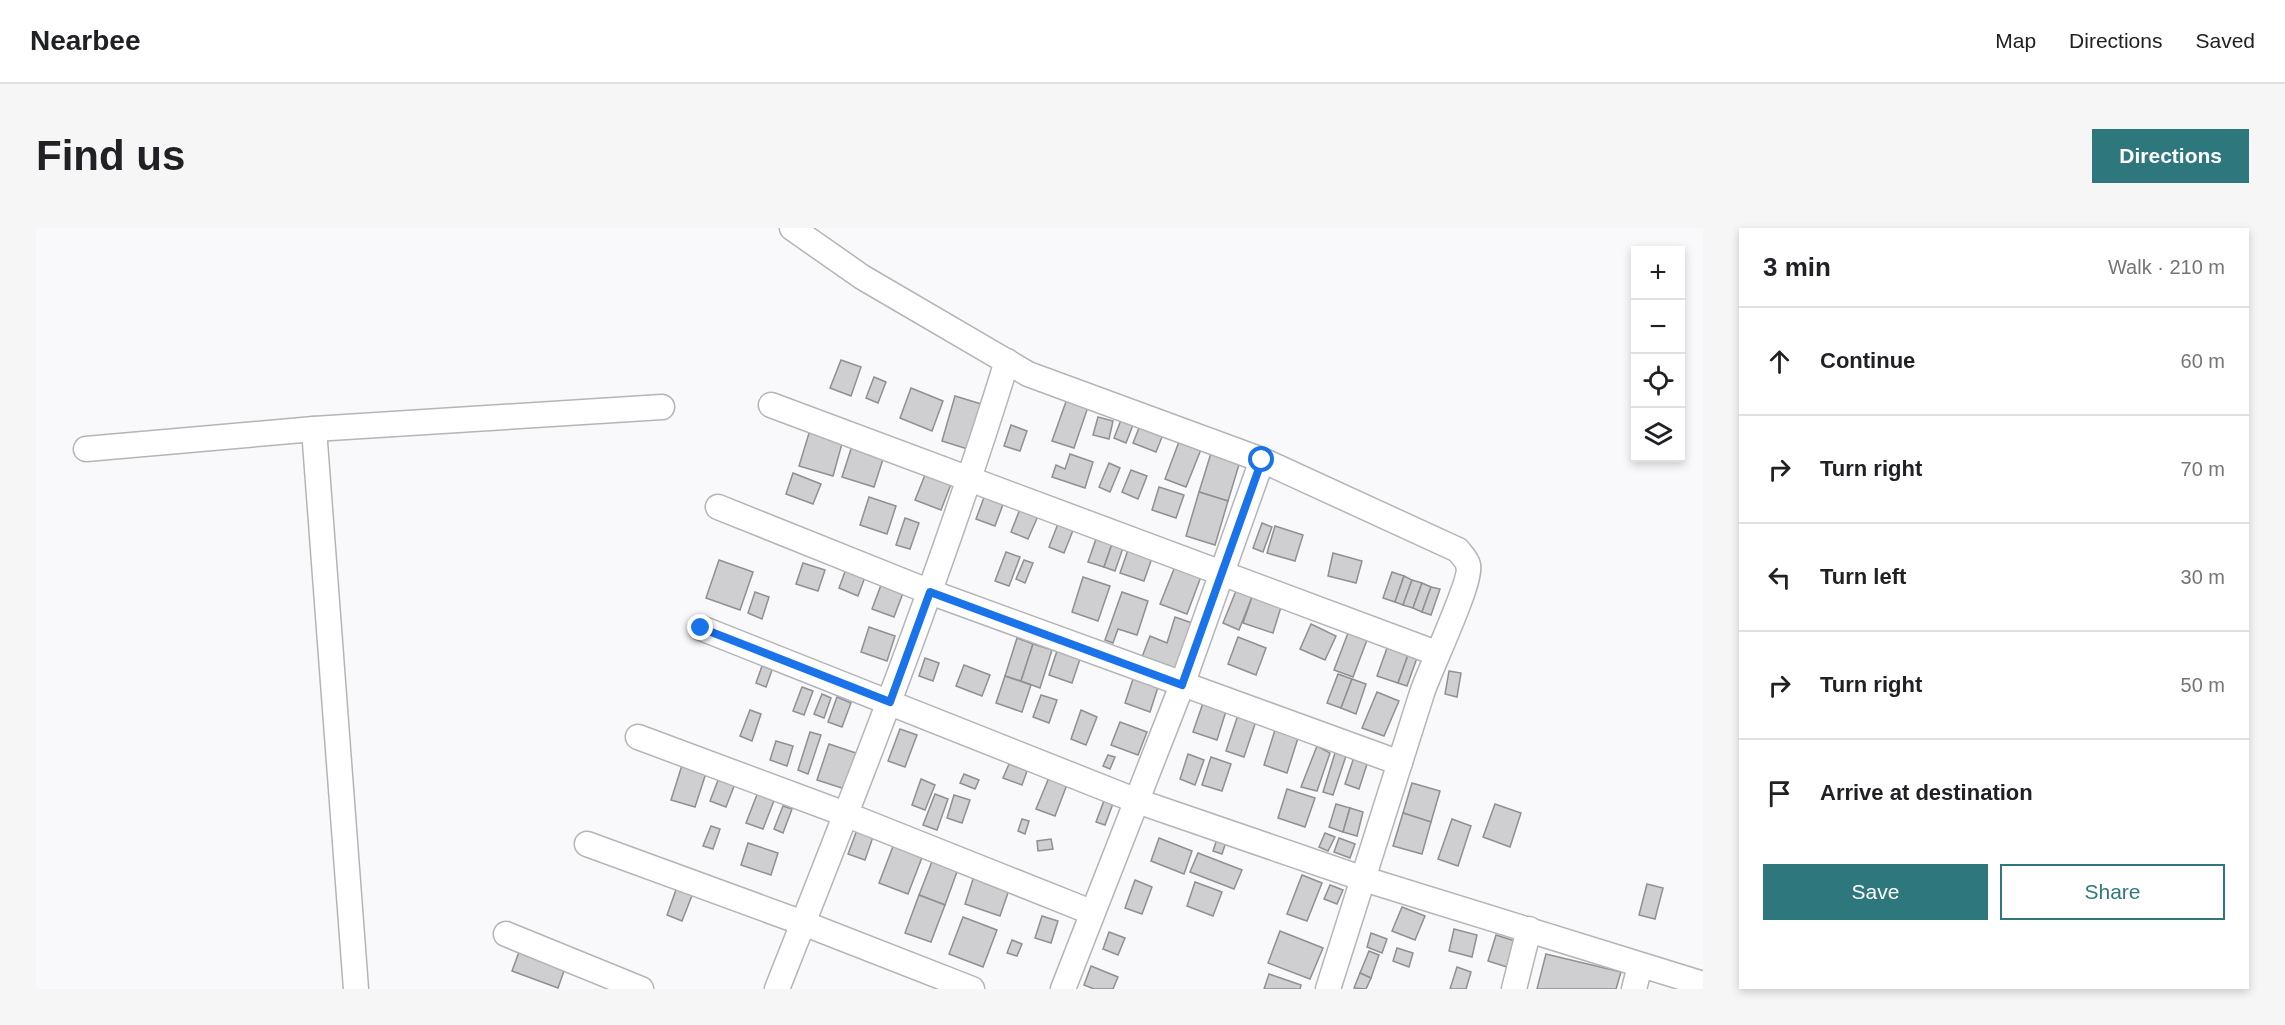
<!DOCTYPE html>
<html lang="en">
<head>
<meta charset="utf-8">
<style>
  :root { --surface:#fff; --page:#f6f6f6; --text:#202124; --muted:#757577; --line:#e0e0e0; --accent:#2e787d }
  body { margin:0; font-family:Arial,sans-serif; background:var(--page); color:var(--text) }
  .controls { position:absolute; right:18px; top:18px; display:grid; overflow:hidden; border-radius:0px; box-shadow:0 3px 9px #0003 }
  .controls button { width:54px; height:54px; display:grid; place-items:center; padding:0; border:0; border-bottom:2px solid var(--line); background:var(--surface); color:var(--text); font:30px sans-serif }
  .stop { position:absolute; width:18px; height:18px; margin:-14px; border:4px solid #1a73e8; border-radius:50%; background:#fff }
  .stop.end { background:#1a73e8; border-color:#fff; box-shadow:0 2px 6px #0008 }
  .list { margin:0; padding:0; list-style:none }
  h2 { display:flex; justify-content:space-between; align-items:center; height:78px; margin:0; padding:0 24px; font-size:26px }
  h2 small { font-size:20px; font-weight:400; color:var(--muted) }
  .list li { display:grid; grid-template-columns:39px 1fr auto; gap:18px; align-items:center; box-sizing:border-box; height:108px; padding:0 24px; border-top:2px solid var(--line) }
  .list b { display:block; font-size:22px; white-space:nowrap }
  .list em { font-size:20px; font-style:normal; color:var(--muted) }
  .actions { display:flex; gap:12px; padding:18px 24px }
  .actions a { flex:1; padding:14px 0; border:2px solid var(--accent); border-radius:0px; text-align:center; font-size:21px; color:var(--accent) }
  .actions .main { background:var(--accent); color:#fff }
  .icon { flex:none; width:33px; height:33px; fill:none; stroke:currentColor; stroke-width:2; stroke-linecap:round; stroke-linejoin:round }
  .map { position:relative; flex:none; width:1667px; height:761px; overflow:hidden; border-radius:0px }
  header { display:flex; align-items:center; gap:36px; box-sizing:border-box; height:84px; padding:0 30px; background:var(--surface); border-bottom:2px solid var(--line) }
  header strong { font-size:28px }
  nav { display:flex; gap:33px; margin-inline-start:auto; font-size:21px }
  .intro { display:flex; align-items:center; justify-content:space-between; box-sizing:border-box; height:144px; padding:0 36px }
  h1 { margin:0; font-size:42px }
  .button { padding:15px 27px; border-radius:0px; background:var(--accent); color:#fff; font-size:21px; font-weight:700 }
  main { display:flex; gap:36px; padding:0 36px }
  aside { flex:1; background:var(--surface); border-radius:0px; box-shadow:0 3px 9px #0003 }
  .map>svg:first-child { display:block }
  .building { fill:#cfcfd2; stroke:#909092; stroke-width:1.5 }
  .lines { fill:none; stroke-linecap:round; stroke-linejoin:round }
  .street-casing { stroke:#b5b5b7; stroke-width:27 }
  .street { stroke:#fff; stroke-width:24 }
  .route { stroke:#1a73e8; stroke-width:8 }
</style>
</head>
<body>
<header>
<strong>Nearbee</strong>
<nav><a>Map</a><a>Directions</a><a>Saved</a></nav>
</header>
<div class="intro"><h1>Find us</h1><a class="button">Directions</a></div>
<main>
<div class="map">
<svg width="1667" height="761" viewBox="0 0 1667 761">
  <rect width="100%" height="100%" fill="#f9f9fb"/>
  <!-- building -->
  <g class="building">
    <path d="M805,132L825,139L815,168L794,160Z"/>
    <path d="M838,149L850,154L842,175L830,170Z"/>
    <path d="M875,160L907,173L896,203L864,190Z"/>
    <path d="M919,168L952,178L938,223L906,213Z"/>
    <path d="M1032,168L1053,176L1038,220L1016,213Z"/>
    <path d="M1062,189L1077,193L1073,211L1057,207Z"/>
    <path d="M1085,192L1097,197L1090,215L1078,210Z"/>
    <path d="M1105,195L1128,204L1120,224L1097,215Z"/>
    <path d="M975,197L991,203L984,223L968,218Z"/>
    <path d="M774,202L807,212L797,248L763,238Z"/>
    <path d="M1144,211L1166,219L1150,259L1129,251Z"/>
    <path d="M816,218L848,228L838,259L806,249Z"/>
    <path d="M1176,222L1205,230L1192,273L1163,264Z"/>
    <path d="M1034,226L1057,234L1049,260L1016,249L1020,237L1029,241Z"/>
    <path d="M1073,235L1084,240L1074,264L1063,259Z"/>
    <path d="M891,242L917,251L905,282L879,272Z"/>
    <path d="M1095,242L1111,248L1102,271L1086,264Z"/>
    <path d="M757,245L785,256L777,276L750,266Z"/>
    <path d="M1123,259L1148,267L1140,290L1116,282Z"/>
    <path d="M950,264L969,271L959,298L940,291Z"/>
    <path d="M1163,264L1192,273L1179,317L1150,308Z"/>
    <path d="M833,269L860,278L851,306L824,297Z"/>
    <path d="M984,281L1002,288L992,311L975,304Z"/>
    <path d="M869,290L883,295L874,321L860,317Z"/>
    <path d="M1023,293L1038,300L1028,325L1013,319Z"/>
    <path d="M1226,295L1236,299L1227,324L1217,320Z"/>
    <path d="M1239,298L1267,307L1259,333L1231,325Z"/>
    <path d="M1060,311L1076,316L1068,339L1052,334Z"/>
    <path d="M1076,316L1087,320L1079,343L1068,339Z"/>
    <path d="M1092,322L1116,330L1108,353L1084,345Z"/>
    <path d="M970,324L984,329L973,358L959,353Z"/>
    <path d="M1297,325L1326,333L1320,355L1292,348Z"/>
    <path d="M683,332L717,344L704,382L670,370Z"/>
    <path d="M988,332L997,335L989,355L980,351Z"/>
    <path d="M767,335L789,342L782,363L760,356Z"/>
    <path d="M1140,336L1166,346L1151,386L1124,376Z"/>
    <path d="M810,341L829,349L822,368L803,360Z"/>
    <path d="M1356,344L1368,348L1359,374L1347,370Z"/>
    <path d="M1368,348L1376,352L1367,377L1359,374Z"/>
    <path d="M1047,349L1074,358L1062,393L1036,384Z"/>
    <path d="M1376,352L1386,355L1377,380L1367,377Z"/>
    <path d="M1386,355L1395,359L1386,384L1377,380Z"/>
    <path d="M845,357L867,365L858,389L836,381Z"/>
    <path d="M1395,359L1404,361L1395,387L1386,384Z"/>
    <path d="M1200,363L1216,369L1203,402L1187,395Z"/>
    <path d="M719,364L733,369L726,391L712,385Z"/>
    <path d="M1086,364L1112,373L1101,407L1082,401L1077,415L1069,412Z"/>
    <path d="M1216,369L1245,379L1237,405L1207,395Z"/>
    <path d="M1139,389L1156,395L1141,443L1106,429L1114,408L1131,415Z"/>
    <path d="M1275,396L1300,408L1289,432L1264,421Z"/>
    <path d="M833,399L859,408L851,433L825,424Z"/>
    <path d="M1312,405L1331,412L1317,449L1298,442Z"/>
    <path d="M1202,409L1230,420L1220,447L1192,436Z"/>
    <path d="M981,410L997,416L985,453L969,448Z"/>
    <path d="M997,416L1016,422L1004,460L985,453Z"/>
    <path d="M1351,420L1372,427L1362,455L1341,448Z"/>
    <path d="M1021,423L1044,431L1036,455L1013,447Z"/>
    <path d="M1372,427L1381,430L1371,458L1362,455Z"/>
    <path d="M889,430L903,435L897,453L883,448Z"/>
    <path d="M928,437L954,447L946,468L920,458Z"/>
    <path d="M726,438L736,442L730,459L720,455Z"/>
    <path d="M1413,443L1425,445L1421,469L1409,466Z"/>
    <path d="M1302,446L1316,451L1305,480L1291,475Z"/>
    <path d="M969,448L995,457L986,484L960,475Z"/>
    <path d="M1097,451L1122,459L1114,484L1089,475Z"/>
    <path d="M1316,451L1330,456L1320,486L1305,480Z"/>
    <path d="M766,459L777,463L768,487L757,483Z"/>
    <path d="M1341,464L1363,473L1348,508L1326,500Z"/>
    <path d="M786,466L795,470L788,490L778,486Z"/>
    <path d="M1005,467L1021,472L1013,495L997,489Z"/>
    <path d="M801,469L815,475L806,499L792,494Z"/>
    <path d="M1167,475L1190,483L1181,512L1157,504Z"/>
    <path d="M714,482L725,486L716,513L704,508Z"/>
    <path d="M1045,482L1061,489L1050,517L1035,511Z"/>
    <path d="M1202,487L1220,493L1208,529L1190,523Z"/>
    <path d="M1084,494L1111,504L1102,527L1075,517Z"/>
    <path d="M864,501L881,507L869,539L852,533Z"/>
    <path d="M1239,502L1262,510L1251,545L1228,537Z"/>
    <path d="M774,504L785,507L772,546L762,542Z"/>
    <path d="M740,513L757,518L751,538L734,532Z"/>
    <path d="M793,516L823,526L812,562L781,552Z"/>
    <path d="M1281,518L1294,525L1281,563L1265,559Z"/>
    <path d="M1299,525L1310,528L1297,567L1287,564Z"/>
    <path d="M1152,526L1168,532L1159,557L1144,551Z"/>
    <path d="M1072,527L1079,529L1074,541L1067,538Z"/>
    <path d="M1175,529L1195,536L1186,563L1166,557Z"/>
    <path d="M1318,529L1332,533L1323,561L1309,556Z"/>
    <path d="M647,534L671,542L659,579L635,572Z"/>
    <path d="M973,536L991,543L986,557L967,550Z"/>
    <path d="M928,546L943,552L939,561L924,555Z"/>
    <path d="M684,547L700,553L690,579L674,573Z"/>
    <path d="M1014,547L1032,554L1019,588L1000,581Z"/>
    <path d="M885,551L899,557L889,582L876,577Z"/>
    <path d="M1376,555L1404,563L1395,594L1367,585Z"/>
    <path d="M1251,561L1279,570L1269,599L1242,590Z"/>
    <path d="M722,564L739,570L727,601L710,595Z"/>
    <path d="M899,566L912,571L901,602L887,597Z"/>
    <path d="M918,567L934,572L926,595L911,590Z"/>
    <path d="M1069,570L1078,573L1069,597L1060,594Z"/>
    <path d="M1300,576L1314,580L1307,604L1293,599Z"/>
    <path d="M1459,576L1485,585L1474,619L1447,609Z"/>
    <path d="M747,578L756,581L747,605L738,601Z"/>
    <path d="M1314,580L1327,584L1321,608L1307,604Z"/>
    <path d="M1367,585L1395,594L1386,626L1357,618Z"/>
    <path d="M986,591L993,593L989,606L982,603Z"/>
    <path d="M1416,591L1435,598L1422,638L1402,631Z"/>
    <path d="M675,598L684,601L677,621L667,618Z"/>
    <path d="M822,599L838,606L829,632L812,626Z"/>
    <path d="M1289,605L1299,609L1292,623L1283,619Z"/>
    <path d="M861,608L890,619L872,666L843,655Z"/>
    <path d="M1123,610L1156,623L1148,646L1115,633Z"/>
    <path d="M1303,610L1319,616L1314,630L1298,624Z"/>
    <path d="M1015,611L1017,621L1002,623L1001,613Z"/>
    <path d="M1181,611L1190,614L1186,626L1177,623Z"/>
    <path d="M712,615L742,625L735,647L705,637Z"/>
    <path d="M1162,625L1206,642L1198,661L1154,644Z"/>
    <path d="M897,631L922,641L909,677L883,667Z"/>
    <path d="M939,645L975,656L964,688L929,676Z"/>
    <path d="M1266,647L1286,655L1271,693L1251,686Z"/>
    <path d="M1099,652L1116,659L1106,686L1089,680Z"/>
    <path d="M1159,654L1186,664L1177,688L1151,678Z"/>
    <path d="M1611,656L1627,660L1619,691L1603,687Z"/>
    <path d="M1294,657L1307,662L1301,676L1288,671Z"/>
    <path d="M641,659L657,665L646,693L631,687Z"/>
    <path d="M883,667L909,677L895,714L869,705Z"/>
    <path d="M1366,679L1389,688L1379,712L1356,703Z"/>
    <path d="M1006,688L1022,693L1015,715L999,710Z"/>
    <path d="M927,689L961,702L947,739L913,726Z"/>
    <path d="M1418,701L1441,707L1436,729L1413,723Z"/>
    <path d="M1244,703L1287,720L1274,751L1232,735Z"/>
    <path d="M1073,704L1089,710L1082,727L1067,721Z"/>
    <path d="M1335,705L1351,711L1346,725L1331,719Z"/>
    <path d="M1460,707L1479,713L1471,739L1452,733Z"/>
    <path d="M976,712L986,716L981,728L971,725Z"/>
    <path d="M1361,720L1377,725L1373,739L1357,733Z"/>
    <path d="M1333,723L1343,727L1335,750L1324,745Z"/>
    <path d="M483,724L529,740L522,760L476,743Z"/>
    <path d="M1510,726L1585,744L1580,761H1501Z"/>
    <path d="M1055,738L1082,749L1077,761H1058L1048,757Z"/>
    <path d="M1421,739L1435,744L1430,761H1414Z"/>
    <path d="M1324,745L1335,750L1330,761L1318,760Z"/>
    <path d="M1233,746L1265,757L1264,761H1228Z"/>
  </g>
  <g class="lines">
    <!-- street casing -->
    <g class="street-casing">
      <g id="street">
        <path d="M756,0L826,49L992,146L1226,232L1422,322C1425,326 1431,332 1432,337C1437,352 1393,443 1386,465L1292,761"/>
        <path d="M735,177L1400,425"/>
        <path d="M278,201L320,761"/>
        <path d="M50,221L278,201L626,179"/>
        <path d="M682,279L894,364L1364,535"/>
        <path d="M665,400L1101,573L1328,651L1667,756"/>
        <path d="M602,509L809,586L1055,684"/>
        <path d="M551,616L767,695L936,761"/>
        <path d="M470,706L605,761"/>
        <path d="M741,761C823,554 905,347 971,133"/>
        <path d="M1027,761L1146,457L1226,232"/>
        <path d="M1478,761L1493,701"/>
        <path d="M1598,761L1604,738"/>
      </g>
    </g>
    <!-- street -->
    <use href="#street" class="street"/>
  </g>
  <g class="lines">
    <!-- route -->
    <path class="route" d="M665,400L854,474L894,364L1146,457L1226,232"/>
  </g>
</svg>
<div class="controls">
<button>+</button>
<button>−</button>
<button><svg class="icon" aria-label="locate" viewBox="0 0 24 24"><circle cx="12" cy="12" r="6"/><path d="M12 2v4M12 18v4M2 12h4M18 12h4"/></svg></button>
<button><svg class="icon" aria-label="layers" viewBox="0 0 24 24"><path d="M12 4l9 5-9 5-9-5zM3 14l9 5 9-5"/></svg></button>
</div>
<div class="stop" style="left:1226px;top:232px"></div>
<div class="stop end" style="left:665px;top:400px"></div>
</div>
<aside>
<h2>3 min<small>Walk · 210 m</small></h2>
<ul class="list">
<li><svg class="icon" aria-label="ahead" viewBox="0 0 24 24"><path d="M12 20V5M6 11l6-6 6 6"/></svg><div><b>Continue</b></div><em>60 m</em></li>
<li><svg class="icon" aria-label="right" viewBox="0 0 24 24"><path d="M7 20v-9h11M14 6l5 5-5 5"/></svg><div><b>Turn right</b></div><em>70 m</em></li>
<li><svg class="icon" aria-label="left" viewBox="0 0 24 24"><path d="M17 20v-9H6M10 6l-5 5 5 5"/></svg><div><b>Turn left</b></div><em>30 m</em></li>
<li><svg class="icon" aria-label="right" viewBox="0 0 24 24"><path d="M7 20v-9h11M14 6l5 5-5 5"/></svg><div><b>Turn right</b></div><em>50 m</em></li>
<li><svg class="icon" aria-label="arrive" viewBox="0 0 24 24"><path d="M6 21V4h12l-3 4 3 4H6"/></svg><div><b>Arrive at destination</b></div></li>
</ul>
<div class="actions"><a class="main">Save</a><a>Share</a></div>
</aside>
</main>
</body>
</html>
